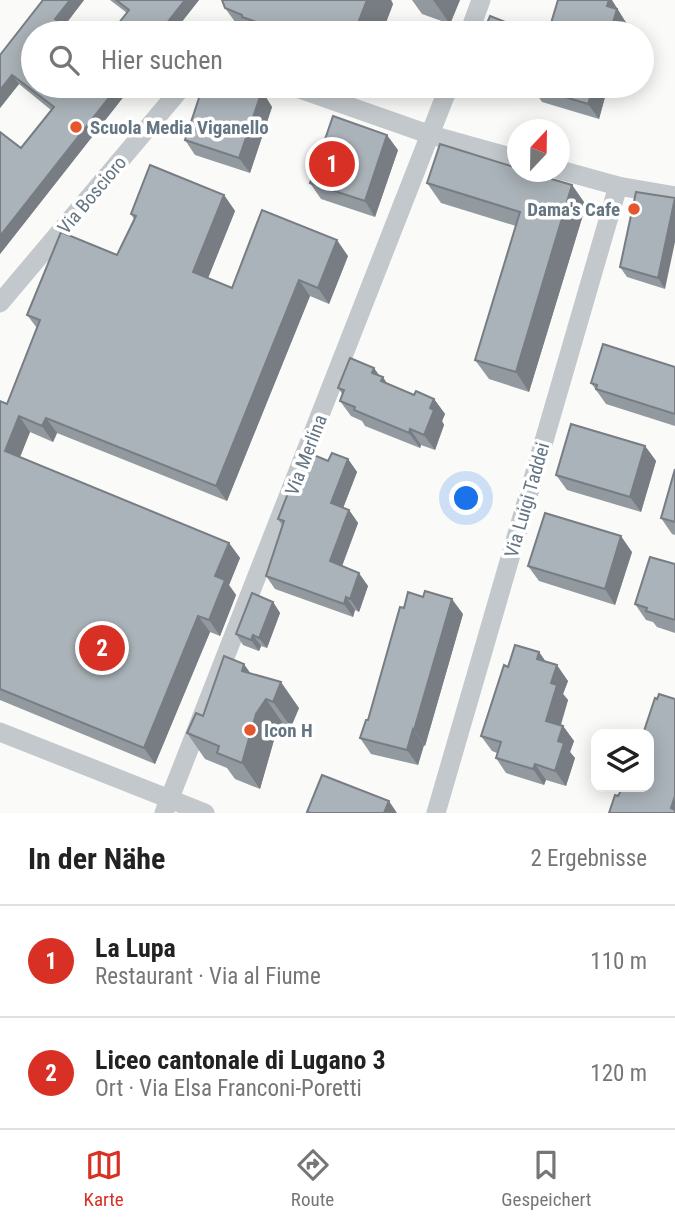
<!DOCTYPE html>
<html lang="de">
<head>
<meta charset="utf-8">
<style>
  :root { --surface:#fff; --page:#f2f2f2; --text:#222; --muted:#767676; --line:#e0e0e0; --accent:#d93025 }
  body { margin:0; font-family:"Roboto Condensed",sans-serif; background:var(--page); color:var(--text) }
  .controls { position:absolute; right:21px; bottom:21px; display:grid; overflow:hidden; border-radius:14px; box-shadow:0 4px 18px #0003 }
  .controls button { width:63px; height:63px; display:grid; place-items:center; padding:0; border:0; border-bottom:2px solid var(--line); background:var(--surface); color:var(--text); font:35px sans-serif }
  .compass { position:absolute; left:507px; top:119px; width:63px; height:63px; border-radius:50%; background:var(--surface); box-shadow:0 4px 18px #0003; rotate:22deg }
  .you { position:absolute; left:467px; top:499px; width:24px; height:24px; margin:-18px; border:5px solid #fff; border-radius:50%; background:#1a73e8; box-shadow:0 0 0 10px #1a73e833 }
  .badge { display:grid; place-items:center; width:46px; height:46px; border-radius:50%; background:var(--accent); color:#fff; font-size:23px; font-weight:700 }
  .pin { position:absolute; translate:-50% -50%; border:4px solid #fff; box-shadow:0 2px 7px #0006 }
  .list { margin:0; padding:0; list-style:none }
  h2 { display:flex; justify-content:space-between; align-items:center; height:91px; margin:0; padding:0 28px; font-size:30px }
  h2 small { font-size:23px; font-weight:400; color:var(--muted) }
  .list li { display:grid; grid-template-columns:46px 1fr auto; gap:21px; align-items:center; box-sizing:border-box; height:112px; padding:0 28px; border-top:2px solid var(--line) }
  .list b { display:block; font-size:26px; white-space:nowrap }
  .list p { margin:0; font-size:23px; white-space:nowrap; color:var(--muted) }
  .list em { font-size:23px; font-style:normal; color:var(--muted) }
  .icon { flex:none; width:38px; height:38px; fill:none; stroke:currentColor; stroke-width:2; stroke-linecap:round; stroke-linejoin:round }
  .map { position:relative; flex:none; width:675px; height:813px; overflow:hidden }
  .search { position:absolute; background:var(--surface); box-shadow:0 4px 18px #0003; left:21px; right:21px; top:21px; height:77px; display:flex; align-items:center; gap:18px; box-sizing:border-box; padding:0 24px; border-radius:38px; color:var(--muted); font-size:26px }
  .sheet { height:315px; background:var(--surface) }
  nav { display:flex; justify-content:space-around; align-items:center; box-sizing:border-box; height:98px; border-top:2px solid var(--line); background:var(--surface); font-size:19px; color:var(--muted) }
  nav a { display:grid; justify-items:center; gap:4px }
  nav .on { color:var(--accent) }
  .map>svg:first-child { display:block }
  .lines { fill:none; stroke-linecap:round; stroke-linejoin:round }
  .minor { stroke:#c3c8cc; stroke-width:19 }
  .wall { fill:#929a9f }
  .shaded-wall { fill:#777d82 }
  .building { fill:#aab3b9; stroke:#777d82; stroke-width:2 }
  .poi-dot { fill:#e4572e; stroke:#fff; stroke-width:2.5 }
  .labels { text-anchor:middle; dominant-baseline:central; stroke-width:7; stroke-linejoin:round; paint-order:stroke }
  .poi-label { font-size:19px; font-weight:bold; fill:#657683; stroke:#fff; text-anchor:start }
  .street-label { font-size:19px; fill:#657683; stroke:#fff }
</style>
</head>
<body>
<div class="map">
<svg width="675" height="813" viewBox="0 0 675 813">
  <rect width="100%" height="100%" fill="#fafaf8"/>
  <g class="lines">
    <!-- minor -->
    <g class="minor">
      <path d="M469,33L481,0"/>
      <path d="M291,86L431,135L518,159"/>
      <path d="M560,170L618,186L675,196"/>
      <path d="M0,303L183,86"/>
      <path d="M0,732L205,813"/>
      <path d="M164,813L449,86"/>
      <path d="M436,813L618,186"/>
    </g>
  </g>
  <!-- wall -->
  <g class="wall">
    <path d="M43,0H84L64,26L132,86L0,254V132L21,148L51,110L19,84L0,108V55Z"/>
    <path d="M110,0H199L173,33H111L127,13Z"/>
    <path d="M222,0H391L393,4L382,33H243L225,8Z"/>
    <path d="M412,0H460L450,24L422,14Z"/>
    <path d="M532,86H608L599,119L542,102L532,87Z"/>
    <path d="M262,91L272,107L250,173L195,155L185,140Z"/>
    <path d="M398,150L375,217L321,199L310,183Z"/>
    <path d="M427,183L572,185L586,205L529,392L489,379L475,360L516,226L441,203Z"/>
    <path d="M636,192L665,289L627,277L620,267Z"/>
    <path d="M224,195L235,211L208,278L232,288L348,256L329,304L310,296L227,501L57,433L53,442L30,432L20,457L229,543L240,558L229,585L236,595L220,636L210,632L155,764L0,700V401L7,404L37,328L27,315L117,255L134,219L131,214Z"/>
    <path d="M675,367V426L606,404L591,383Z"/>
    <path d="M379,376L387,383L414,395L434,399L445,414L442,421L444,425L435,450L421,445L420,448L365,426L362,421L351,416L340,401L343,395L338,388Z"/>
    <path d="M645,446L656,461L641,512L567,490L556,475Z"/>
    <path d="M348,459L357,472L343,508L349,510L358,523L342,566L368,586L359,612L355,610L353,617L275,589L266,576L282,525L278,519L295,490L328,461Z"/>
    <path d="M675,469V535L672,534L661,518Z"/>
    <path d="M632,552L615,605L539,581L528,566Z"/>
    <path d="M675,564V633L657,627L653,622L646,620L635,604Z"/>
    <path d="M273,602L280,613L267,648L261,646L259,651L243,645L236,634Z"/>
    <path d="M463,614L425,746L424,745L418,765L371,754L360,738L368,720Z"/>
    <path d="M539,652L546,662L568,681L563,694L568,700L561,725L563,726L574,741L570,752L575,758L566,786L546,780L544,785L506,773L496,758L497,753L492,751L481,736L508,667Z"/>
    <path d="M251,674L299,708L291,727L284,725L274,740L260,789L235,779L227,768L205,759L187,733L203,716Z"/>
  </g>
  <!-- shaded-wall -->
  <g class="shaded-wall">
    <path d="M70,0H84L62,29L55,19Z"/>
    <path d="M185,0H199L173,33H159Z"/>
    <path d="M367,0H391L393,4L382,33H354Z"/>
    <path d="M433,0H460L450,24Z"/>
    <path d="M609,0H612L627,24L624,33H610L607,6Z"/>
    <path d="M285,26L291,33H283L282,31Z"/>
    <path d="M12,75L19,84L0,108V90Z"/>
    <path d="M118,86H132L0,254V236Z"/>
    <path d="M594,86H608L599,119L588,104Z"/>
    <path d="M262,91L272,107L250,173L239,158Z"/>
    <path d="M387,135L398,150L375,217L365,201Z"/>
    <path d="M572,185L586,205L529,392L516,372Z"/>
    <path d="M224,195L235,211L204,288L193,272Z"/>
    <path d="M675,198V242L665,289L658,278Z"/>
    <path d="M337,240L348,256L329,304L318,288Z"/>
    <path d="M299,280L310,296L227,501L216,486Z"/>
    <path d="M374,368L382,379L383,377L393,393L372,373Z"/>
    <path d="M434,399L445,414L442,421L444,425L435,450L424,435L430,408Z"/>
    <path d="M19,416L30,432L16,467L5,451Z"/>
    <path d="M46,418L57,433L53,442L42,426Z"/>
    <path d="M410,429L421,445L420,448L409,433Z"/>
    <path d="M645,446L656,461L641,512L630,497Z"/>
    <path d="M348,459L357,472L340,516L331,503Z"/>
    <path d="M349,510L358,523L339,574L330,561Z"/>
    <path d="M621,536L632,552L615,605L605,589Z"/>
    <path d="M229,543L240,558L229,585L236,595L220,636L209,620L215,576Z"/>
    <path d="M359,573L368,586L359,612L350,599Z"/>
    <path d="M346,597L355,610L353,617L344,604Z"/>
    <path d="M452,599L463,614L425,746L414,730Z"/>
    <path d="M273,602L280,613L267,648L259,638Z"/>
    <path d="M198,616L210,632L155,764L144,748Z"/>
    <path d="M253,635L261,646L259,651L251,640Z"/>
    <path d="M539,652L550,668L537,659Z"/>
    <path d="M244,664L262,690L242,671Z"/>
    <path d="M557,665L568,681L563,694L568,700L557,736L546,721L551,683Z"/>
    <path d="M281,682L299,708L291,727L273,702Z"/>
    <path d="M266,699L284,725L274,740L260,789L242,763L256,714Z"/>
    <path d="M563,726L574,741L570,752L575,758L566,786L555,771L558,741Z"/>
    <path d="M413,729L424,745L418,765L407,750Z"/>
    <path d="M535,764L546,780L544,785L533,769Z"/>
    <path d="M675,796V813L671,808Z"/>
    <path d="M389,801L397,813H384Z"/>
  </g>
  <!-- building -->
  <g class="building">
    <path d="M43,0H70L55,19L73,33H33V86H118L0,236V132L21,148L54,107L12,75L0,90V55Z"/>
    <path d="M116,0H185L159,33H111L129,10Z"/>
    <path d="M222,0H367L354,33L348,32V33H305L285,26L282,31L242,17V15L225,8Z"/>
    <path d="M558,0H609L607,6L617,9L610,33H548Z"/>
    <path d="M490,16L534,33H483Z"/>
    <path d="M203,86H245L262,91L239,158L185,140Z"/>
    <path d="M532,86H594L588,104L532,87Z"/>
    <path d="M333,116L387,135L365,201L310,183Z"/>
    <path d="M440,144L517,168V172H528L572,185L516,372L475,360L520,212L427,183Z"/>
    <path d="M150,165L224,195L193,272L232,288L262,210L337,240L318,288L299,280L216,486L46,418L42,426L19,416L5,451L229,543L215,576L225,580L209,620L198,616L144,748L0,689V401L7,404L40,320L27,315L61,232L117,255L136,216L131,214Z"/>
    <path d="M636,192L675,198L658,278L620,267Z"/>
    <path d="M603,344L675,367V414L596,389L597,385L591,383Z"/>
    <path d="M350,358L374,368L372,373L383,377L381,381L414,395L416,391L434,399L430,408L434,410L424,435L410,429L409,433L354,410L355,407L340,401L344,390L338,388Z"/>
    <path d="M571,424L645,446L630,497L556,475Z"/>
    <path d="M309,453L328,461L332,453L348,459L331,503L349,510L330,561L359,573L350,599L346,597L344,604L266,576L284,521L278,519L290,488L295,490Z"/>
    <path d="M675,469V522L661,518Z"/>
    <path d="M545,513L621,536L605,589L528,566Z"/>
    <path d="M650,557L675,564V620L646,611L647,608L635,604Z"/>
    <path d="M425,591L452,599L414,730L413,729L407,750L360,738L366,720H368L400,607L404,608L408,592L423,597Z"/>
    <path d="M252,593L273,602L259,638L253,635L251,640L236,634Z"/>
    <path d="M515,645L539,652L537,659L557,665L551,683L557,685L546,721L563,726L558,741L564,743L555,771L535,764L533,769L496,758L501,742L481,736L504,665L508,667Z"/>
    <path d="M224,656L244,664L242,671L281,682L273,702L266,699L256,714L242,763L217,753L219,746L187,733L196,713L203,716Z"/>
    <path d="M659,694L675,699V796L671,808L675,810V813H609L615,795L618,796L623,787H649V734H643L655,698L657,699Z"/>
    <path d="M322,775L389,801L384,813H311L307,812Z"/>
  </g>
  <!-- markers -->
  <g class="poi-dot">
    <circle cx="76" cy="127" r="7"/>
    <circle cx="634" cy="209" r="7"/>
    <circle cx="250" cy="730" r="7"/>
  </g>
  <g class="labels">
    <!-- poi labels -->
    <g class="poi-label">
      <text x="90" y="127">Scuola Media Viganello</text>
      <text x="620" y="209" text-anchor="end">Dama's Cafe</text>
      <text x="264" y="730">Icon H</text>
    </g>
    <!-- street labels -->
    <g class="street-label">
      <text transform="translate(92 195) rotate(-50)">Via Boscioro</text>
      <text transform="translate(306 455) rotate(-69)">Via Merlina</text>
      <text transform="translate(527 500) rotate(-74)">Via Luigi Taddei</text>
    </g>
  </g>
</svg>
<div class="controls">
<button><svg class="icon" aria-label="layers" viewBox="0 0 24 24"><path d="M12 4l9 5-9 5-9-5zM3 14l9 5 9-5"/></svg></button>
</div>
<svg class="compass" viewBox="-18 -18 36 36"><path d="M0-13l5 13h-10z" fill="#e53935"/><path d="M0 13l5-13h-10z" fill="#767676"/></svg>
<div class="you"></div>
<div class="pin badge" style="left:332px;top:164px">1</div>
<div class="pin badge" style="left:102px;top:648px">2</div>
<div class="search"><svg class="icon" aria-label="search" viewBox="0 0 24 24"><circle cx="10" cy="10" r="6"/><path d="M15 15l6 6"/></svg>Hier suchen</div>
</div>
<section class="sheet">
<h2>In der Nähe<small>2 Ergebnisse</small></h2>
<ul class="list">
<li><span class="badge">1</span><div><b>La Lupa</b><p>Restaurant · Via al Fiume</p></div><em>110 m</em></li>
<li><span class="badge">2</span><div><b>Liceo cantonale di Lugano 3</b><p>Ort · Via Elsa Franconi-Poretti</p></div><em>120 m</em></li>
</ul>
</section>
<nav>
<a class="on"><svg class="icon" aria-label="map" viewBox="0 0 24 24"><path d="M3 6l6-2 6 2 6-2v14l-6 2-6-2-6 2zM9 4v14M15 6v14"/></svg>Karte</a>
<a><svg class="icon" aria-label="directions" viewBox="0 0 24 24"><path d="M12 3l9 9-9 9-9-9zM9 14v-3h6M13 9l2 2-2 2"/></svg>Route</a>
<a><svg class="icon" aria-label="saved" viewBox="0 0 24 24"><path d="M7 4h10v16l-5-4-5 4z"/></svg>Gespeichert</a>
</nav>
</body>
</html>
